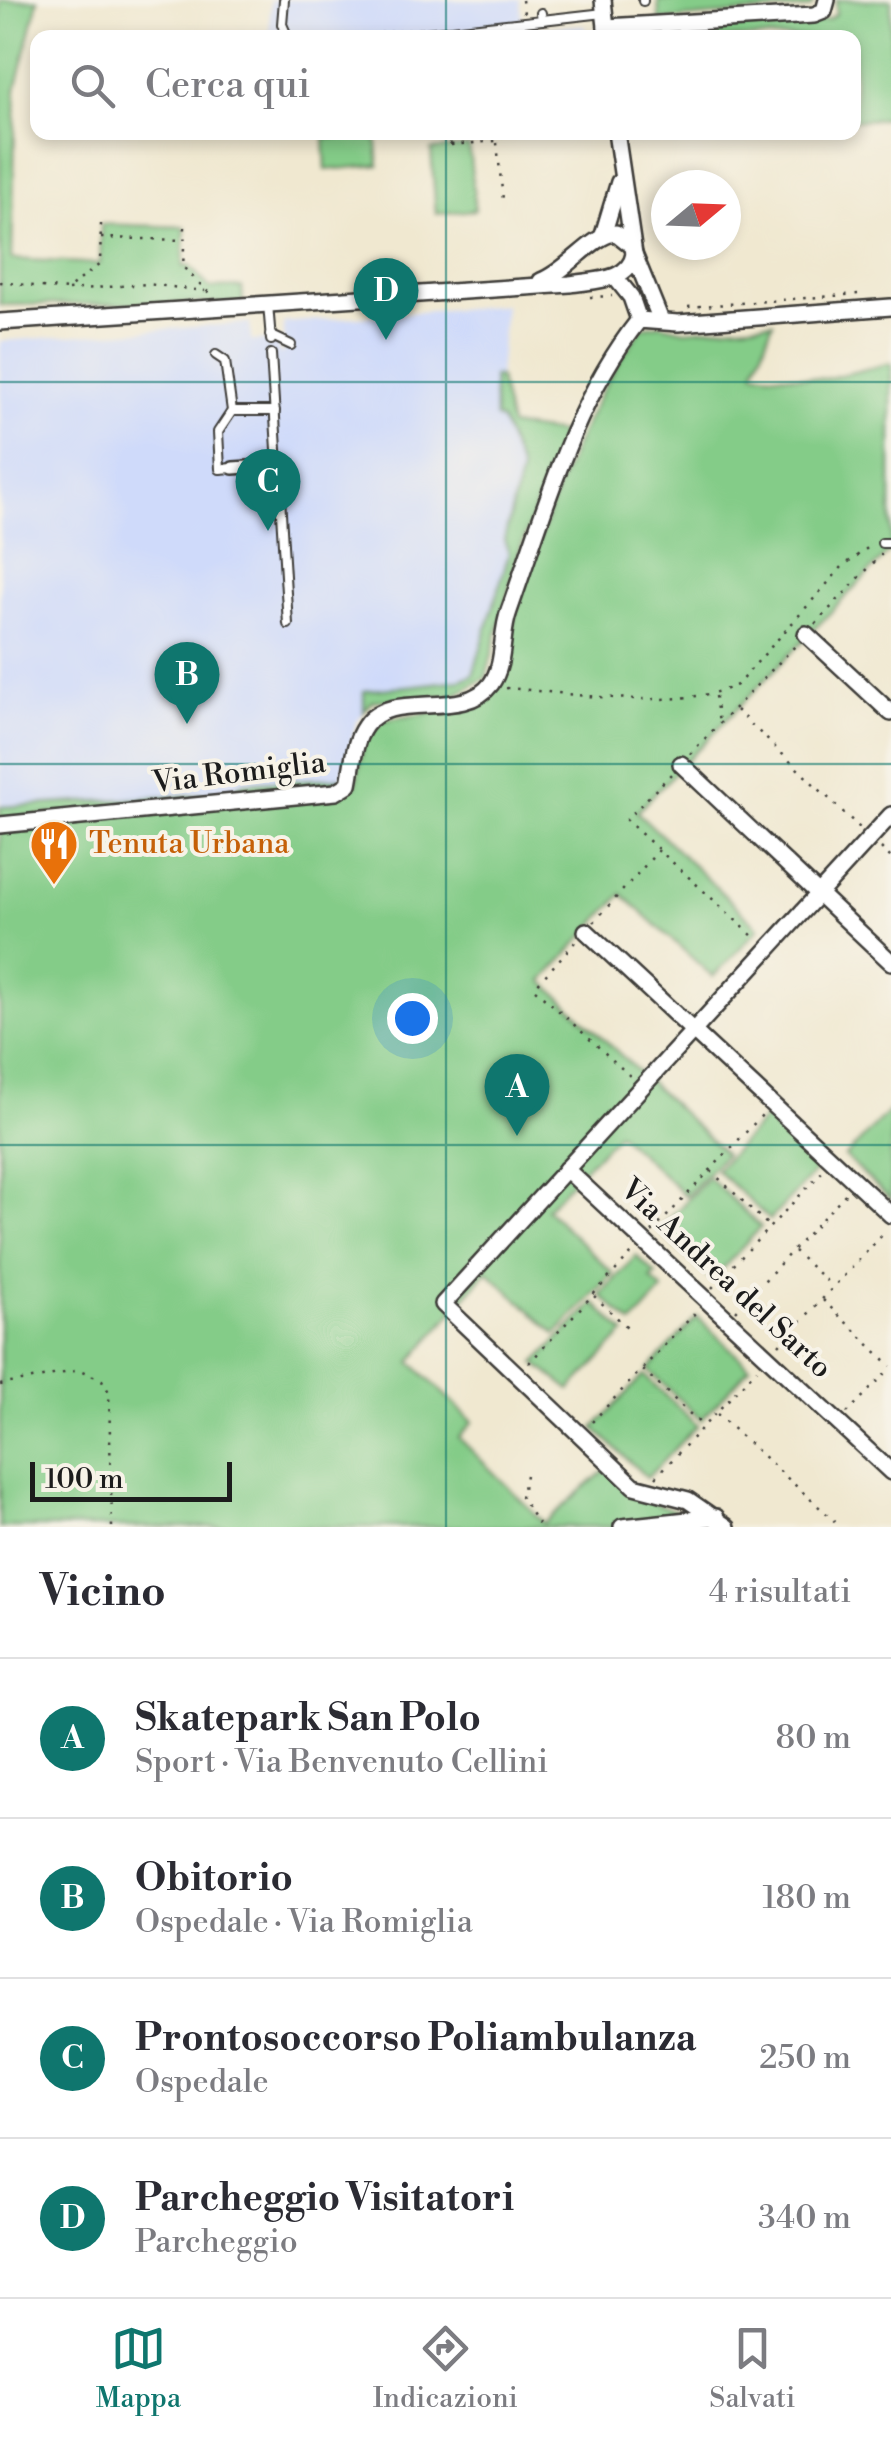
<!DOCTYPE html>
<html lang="it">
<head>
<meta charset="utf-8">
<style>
  :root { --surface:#fff; --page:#f2f2f3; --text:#2b2b33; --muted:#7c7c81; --line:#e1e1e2; --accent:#0f766e }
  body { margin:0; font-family:"Libre Bodoni",serif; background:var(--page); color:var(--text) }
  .compass { position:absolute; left:651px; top:170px; width:90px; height:90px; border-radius:50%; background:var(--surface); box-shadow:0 5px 15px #0003; rotate:71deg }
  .scale { position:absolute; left:30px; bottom:25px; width:202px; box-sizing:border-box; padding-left:10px; border:5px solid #1c1c1c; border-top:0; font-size:28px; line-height:35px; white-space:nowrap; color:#1c1c1c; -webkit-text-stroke:8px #f7f3e8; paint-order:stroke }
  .you { position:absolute; left:412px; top:1018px; width:35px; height:35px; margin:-25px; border:8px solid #fff; border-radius:50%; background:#1a73e8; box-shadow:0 0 0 15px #1a73e833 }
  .badge { display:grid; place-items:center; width:65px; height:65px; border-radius:50%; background:var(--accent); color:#fff; font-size:32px; font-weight:700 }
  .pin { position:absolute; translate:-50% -82px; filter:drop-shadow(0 2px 5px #0008) }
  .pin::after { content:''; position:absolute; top:52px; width:35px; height:30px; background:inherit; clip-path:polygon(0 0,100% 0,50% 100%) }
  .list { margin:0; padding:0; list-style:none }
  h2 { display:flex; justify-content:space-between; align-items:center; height:130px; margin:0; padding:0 40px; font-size:42px }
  h2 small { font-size:32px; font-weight:400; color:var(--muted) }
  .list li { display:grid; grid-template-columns:65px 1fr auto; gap:30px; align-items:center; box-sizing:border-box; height:160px; padding:0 40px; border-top:2px solid var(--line) }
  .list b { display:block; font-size:38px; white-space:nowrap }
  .list p { margin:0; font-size:32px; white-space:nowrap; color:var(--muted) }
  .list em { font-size:32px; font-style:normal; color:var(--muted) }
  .icon { flex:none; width:55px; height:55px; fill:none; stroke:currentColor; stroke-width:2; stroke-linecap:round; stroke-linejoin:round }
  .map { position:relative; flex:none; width:891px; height:1527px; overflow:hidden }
  .search { position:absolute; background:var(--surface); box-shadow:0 5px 15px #0003; left:30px; right:30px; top:30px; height:110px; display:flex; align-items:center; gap:25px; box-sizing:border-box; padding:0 35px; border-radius:20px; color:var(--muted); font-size:38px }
  .sheet { height:770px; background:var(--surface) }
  nav { display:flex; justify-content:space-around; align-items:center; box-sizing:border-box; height:140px; border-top:2px solid var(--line); background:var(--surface); font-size:28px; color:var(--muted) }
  nav a { display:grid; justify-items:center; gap:5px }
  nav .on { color:var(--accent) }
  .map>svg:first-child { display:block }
  .built { fill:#cfdafa }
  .green { fill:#84cc88; stroke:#507452; stroke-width:2.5 }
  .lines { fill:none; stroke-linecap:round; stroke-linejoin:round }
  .service-casing { stroke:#3c3b37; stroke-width:12 }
  .pedestrian-casing { stroke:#3c3b37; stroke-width:16 }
  .minor-casing { stroke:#3c3b37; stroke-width:20 }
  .path { stroke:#3c3b37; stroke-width:2.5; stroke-dasharray:2.5 8; stroke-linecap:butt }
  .service { stroke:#fff; stroke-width:8 }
  .pedestrian { stroke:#fff; stroke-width:11 }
  .minor { stroke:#fff; stroke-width:15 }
  .grid { fill:none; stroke:#0f766e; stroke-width:2.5; stroke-opacity:0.55 }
  .labels { text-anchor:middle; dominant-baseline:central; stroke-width:8; stroke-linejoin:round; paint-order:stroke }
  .street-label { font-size:30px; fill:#1c1c1c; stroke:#f7f3e8 }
  .food-label { font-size:30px; fill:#c56008; stroke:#f7f3e8; text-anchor:start }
</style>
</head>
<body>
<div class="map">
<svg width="891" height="1527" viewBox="0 0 891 1527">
  <rect width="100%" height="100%" fill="#f7f3e8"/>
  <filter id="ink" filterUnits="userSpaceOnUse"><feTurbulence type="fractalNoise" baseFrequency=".01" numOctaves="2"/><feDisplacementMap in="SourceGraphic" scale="20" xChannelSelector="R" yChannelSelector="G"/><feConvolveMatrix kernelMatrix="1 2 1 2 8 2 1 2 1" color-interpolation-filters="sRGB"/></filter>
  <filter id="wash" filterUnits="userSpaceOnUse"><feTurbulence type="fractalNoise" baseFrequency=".0048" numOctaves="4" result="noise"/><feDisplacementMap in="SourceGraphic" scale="40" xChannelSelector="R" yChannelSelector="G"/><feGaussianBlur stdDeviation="2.25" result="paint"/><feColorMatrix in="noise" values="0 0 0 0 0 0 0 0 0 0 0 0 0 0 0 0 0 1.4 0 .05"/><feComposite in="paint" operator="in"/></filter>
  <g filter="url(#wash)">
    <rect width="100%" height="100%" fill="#f0e8d0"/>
    <!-- built -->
    <g class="built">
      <path d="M270,0H520L523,29L584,25L586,37L269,38Z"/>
      <path d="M505,305L499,377L510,425L562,433L515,564L486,678L453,696L372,702L356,722L340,783L0,819V341L250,323L251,341L277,340L279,353L284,352L283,323Z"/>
    </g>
    <!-- green -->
    <g class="green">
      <path d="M0,0H38L16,90L12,259L100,264L101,224L185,227L183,267L189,266L210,288L242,287L243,303L0,305Z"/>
      <path d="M658,0H815L810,8L659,20Z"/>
      <path d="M836,0H891V118L854,121V38H680L685,31L827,20L836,14Z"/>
      <path d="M376,134L379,165L326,170L324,138Z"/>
      <path d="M469,146L475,210L436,214L431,150Z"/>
      <path d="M773,322L754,372L825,379L891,363V550L637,812L759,928L713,977L622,894L543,981L725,1154L686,1196L618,1133L546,1209L613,1273L556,1334L487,1271L411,1362L473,1422L459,1438L544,1523L606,1469L635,1496L698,1519L622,1527H0V829L356,785L364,742L383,720C413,715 477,710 498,685C515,665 508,635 516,612C550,509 577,415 643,327L660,324L685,330Z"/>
      <path d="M493,377H499L510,426L562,433L515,564L486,678L453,696L373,701L364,712V691L460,680L473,675L509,553L504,540L521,471L501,421L495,418Z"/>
      <path d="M341,778L334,785L0,819V807L229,793L242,783Z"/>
      <path d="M890,1110L891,1111V1200L845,1157Z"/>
      <path d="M766,1117L819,1167L770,1220L716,1170Z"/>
      <path d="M708,1177L761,1227L712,1280L659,1230Z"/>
      <path d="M636,1256L656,1274L651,1279L663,1290L632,1324L600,1295Z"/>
      <path d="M594,1303L625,1333L570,1390L535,1363Z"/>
      <path d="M697,1317L750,1367L701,1420L648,1370Z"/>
      <path d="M644,1375L697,1425L647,1478L594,1428Z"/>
    </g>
  </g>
  <g filter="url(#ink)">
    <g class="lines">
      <!-- service casing -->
      <g class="service-casing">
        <g id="service">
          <path d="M284,0L282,24L288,38"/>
          <path d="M643,0V1"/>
          <path d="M541,13L542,20L604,13"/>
          <path d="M381,38L542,20"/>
          <path d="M268,304L271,340"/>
          <path d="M270,335L291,345"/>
          <path d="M271,354L288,624"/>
          <path d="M216,355L225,361L232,411H275"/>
          <path d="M232,411L218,432L220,469L233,468"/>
          <path d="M882,543H890"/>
        </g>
      </g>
      <!-- pedestrian casing -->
      <g class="pedestrian-casing">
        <path id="pedestrian" d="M233,468L278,465"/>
      </g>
      <!-- minor casing -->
      <g class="minor-casing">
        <g id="minor">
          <path d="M603,0L607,36"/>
          <path d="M606,27L814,15L824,11L827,0"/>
          <path d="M603,235L619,182"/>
          <path d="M634,254L660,318"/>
          <path d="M615,277L631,297L639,320"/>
          <path d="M541,281C568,271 593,234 616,233L631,245"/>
          <path d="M0,322L570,284C594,280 629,282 634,254L616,132"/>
          <path d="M806,634L891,713"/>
          <path d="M681,764L891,962"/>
          <path d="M0,825L336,792L349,784C353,765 353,743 365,726C390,688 463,722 491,684C506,662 500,635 509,611C544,512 573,403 639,320L678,323L891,307"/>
          <path d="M586,931L891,1215"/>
          <path d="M566,1169L891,1472"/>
          <path d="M622,1527L716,1517"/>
          <path d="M727,1527L688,1500L634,1486L443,1304L891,815"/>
        </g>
      </g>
      <!-- path -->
      <g class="path">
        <path d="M522,0L524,13"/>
        <path d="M449,132L451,148"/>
        <path d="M497,143L503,200"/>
        <path d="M451,145L496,141L512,132"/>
        <path d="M185,227L183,267L210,294"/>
        <path d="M101,238L183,240"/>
        <path d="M0,282L67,290L100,264L101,224"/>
        <path d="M68,290L147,284L205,291"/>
        <path d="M590,297L612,296"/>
        <path d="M688,307L859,294"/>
        <path d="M815,624L882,554"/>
        <path d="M506,688C573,693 675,712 737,685L843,566L870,546"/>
        <path d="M715,696L719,723"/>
        <path d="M736,710L861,829"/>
        <path d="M690,754L796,645"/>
        <path d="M881,848L891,858"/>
        <path d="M658,849L626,820L671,774"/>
        <path d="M594,922L659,850L755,938"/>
        <path d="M575,942L534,988L630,1076"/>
        <path d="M711,1171L770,1227"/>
        <path d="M652,1232L763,1114"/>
        <path d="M794,1251L832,1286"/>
        <path d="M712,1288L823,1171"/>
        <path d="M594,1296L627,1327"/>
        <path d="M823,1300L891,1366"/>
        <path d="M736,1311L847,1192"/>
        <path d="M779,1345L886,1231"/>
        <path d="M529,1363L633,1252"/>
        <path d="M643,1370L703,1426"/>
        <path d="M0,1385L80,1370L102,1380L109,1392L112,1527"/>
        <path d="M847,1413L890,1369"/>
        <path d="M717,1414L841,1527"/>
        <path d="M592,1422L696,1312"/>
        <path d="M526,1475L521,1497L540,1527"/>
        <path d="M656,1477L757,1369"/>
      </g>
      <!-- service -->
      <use href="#service" class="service"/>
      <!-- pedestrian -->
      <use href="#pedestrian" class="pedestrian"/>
      <!-- minor -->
      <use href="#minor" class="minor"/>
    </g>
  </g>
  <!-- grid -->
  <path class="grid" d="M446,0V38M446,132V1527M0,382H891M0,764H891M0,1145H891"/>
  <!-- icons -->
  <defs>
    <g id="restaurant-pin" transform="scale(2.5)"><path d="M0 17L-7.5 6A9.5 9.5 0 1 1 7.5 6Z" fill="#e8710a" stroke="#f7f3e8"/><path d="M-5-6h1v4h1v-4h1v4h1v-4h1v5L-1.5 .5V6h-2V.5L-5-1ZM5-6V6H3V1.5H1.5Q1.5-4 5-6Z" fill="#fff"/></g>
  </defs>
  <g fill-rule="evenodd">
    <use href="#restaurant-pin" x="54" y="844"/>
  </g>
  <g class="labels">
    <!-- street labels -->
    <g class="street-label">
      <text transform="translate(239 773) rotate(-7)">Via Romiglia</text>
      <text transform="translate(726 1279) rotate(43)">Via Andrea del Sarto</text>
    </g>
    <!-- food labels -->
    <g class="food-label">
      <text x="89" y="844">Tenuta Urbana</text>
    </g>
  </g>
</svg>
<svg class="compass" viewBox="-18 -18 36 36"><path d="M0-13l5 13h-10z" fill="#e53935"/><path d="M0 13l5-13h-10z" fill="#7c7c81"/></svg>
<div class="scale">100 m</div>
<div class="you"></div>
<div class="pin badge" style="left:517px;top:1136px">A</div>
<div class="pin badge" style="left:187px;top:724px">B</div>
<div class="pin badge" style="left:268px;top:531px">C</div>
<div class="pin badge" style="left:386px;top:340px">D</div>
<div class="search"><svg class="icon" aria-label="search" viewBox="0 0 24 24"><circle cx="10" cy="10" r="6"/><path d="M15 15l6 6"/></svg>Cerca qui</div>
</div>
<section class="sheet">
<h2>Vicino<small>4 risultati</small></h2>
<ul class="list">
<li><span class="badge">A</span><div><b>Skatepark San Polo</b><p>Sport · Via Benvenuto Cellini</p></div><em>80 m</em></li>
<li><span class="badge">B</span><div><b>Obitorio</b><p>Ospedale · Via Romiglia</p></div><em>180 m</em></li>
<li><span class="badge">C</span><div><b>Prontosoccorso Poliambulanza</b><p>Ospedale</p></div><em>250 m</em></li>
<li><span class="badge">D</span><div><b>Parcheggio Visitatori</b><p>Parcheggio</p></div><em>340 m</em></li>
</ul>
</section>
<nav>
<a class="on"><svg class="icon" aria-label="map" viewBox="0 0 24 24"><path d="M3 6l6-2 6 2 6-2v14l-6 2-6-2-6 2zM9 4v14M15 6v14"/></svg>Mappa</a>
<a><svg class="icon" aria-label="directions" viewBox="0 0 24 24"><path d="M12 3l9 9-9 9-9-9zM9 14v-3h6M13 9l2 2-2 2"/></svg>Indicazioni</a>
<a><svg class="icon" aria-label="saved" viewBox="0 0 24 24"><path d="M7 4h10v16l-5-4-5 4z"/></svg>Salvati</a>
</nav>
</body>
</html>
